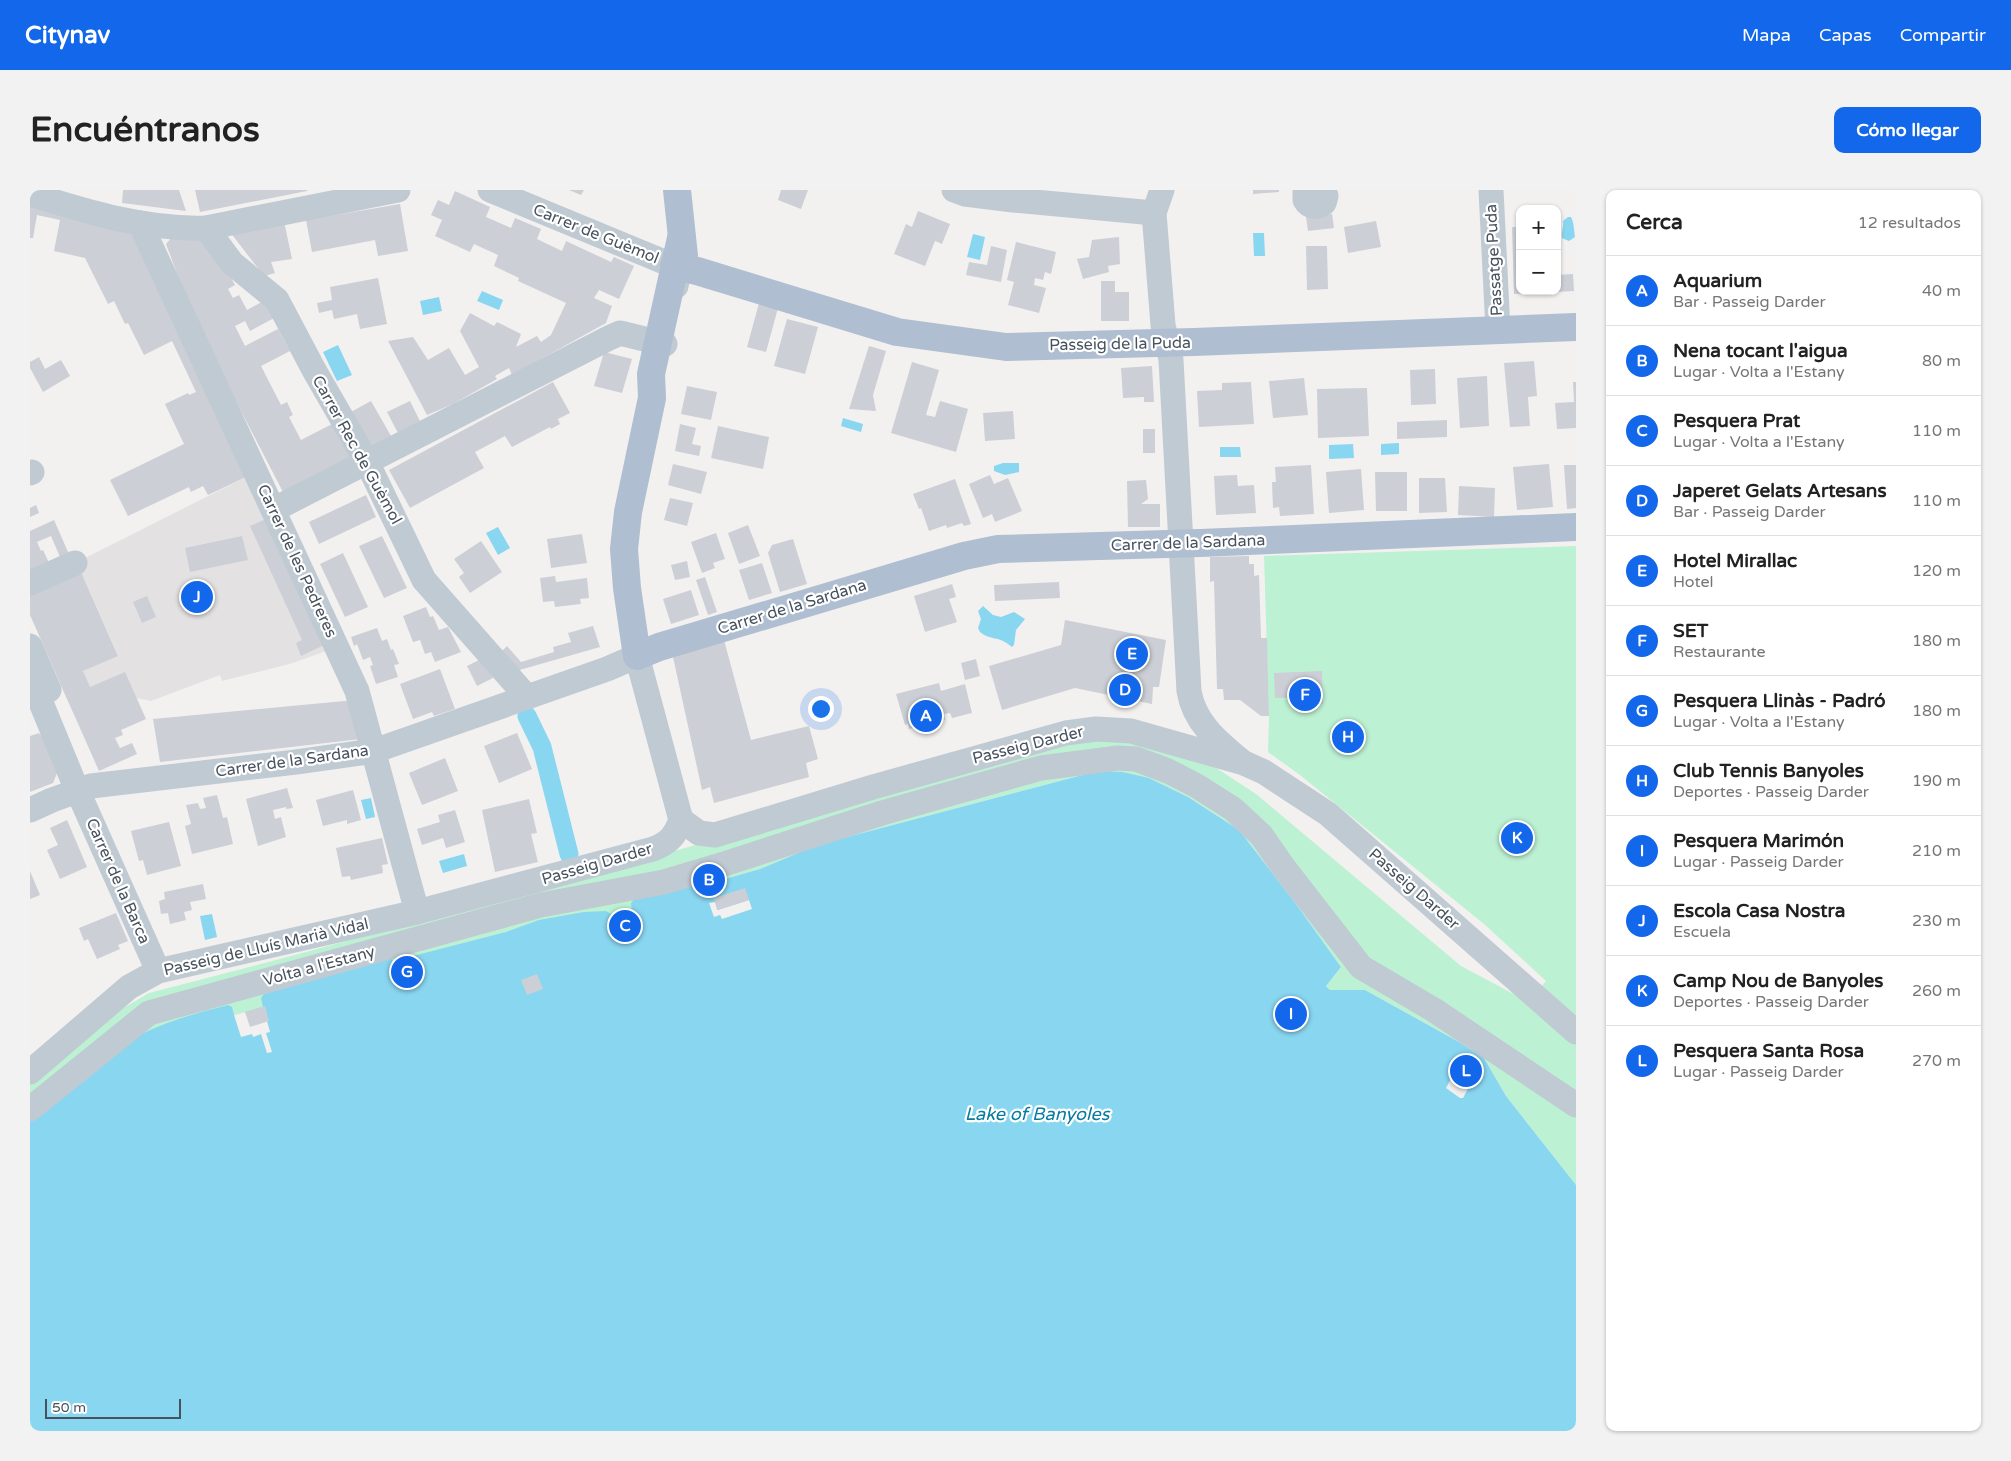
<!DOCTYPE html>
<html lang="es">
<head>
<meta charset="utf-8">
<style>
  :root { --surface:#fff; --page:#f2f2f2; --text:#222; --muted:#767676; --line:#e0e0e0; --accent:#1267ea }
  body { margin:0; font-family:"Varela Round",sans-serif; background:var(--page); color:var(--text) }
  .controls { position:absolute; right:15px; top:15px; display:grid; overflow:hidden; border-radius:10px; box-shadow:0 1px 4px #0004 }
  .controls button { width:45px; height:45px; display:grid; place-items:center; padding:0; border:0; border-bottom:1px solid var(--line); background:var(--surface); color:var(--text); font:25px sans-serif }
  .scale { position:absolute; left:15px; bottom:12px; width:136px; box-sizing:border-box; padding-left:5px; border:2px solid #47525e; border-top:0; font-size:14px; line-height:18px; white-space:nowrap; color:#47525e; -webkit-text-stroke:4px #fff; paint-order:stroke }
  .you { position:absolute; left:790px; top:518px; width:18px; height:18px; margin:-12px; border:4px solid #fff; border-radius:50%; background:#1a73e8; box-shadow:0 0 0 8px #1a73e833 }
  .badge { display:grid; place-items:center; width:32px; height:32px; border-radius:50%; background:var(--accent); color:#fff; font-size:16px; font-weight:700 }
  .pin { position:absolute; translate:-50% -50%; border:2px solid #fff; box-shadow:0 1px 5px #0006 }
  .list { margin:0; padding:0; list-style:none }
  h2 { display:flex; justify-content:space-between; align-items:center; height:65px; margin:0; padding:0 20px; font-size:21px }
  h2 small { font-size:16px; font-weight:400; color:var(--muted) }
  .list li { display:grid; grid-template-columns:32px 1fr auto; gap:15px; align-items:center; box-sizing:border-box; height:70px; padding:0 20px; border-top:1px solid var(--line) }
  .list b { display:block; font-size:19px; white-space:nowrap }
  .list p { margin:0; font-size:16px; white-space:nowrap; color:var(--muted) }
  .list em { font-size:16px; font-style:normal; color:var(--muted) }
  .map { position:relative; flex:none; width:1546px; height:1241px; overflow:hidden; border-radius:10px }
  header { display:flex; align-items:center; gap:30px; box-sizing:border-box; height:70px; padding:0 25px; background:var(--accent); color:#fff }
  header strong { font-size:24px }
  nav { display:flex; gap:28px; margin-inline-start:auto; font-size:18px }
  .intro { display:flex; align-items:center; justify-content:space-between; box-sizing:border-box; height:120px; padding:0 30px }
  h1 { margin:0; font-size:35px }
  .button { padding:12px 22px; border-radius:10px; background:var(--accent); color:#fff; font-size:18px; font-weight:700 }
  main { display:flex; gap:30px; padding:0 30px }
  aside { flex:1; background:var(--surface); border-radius:10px; box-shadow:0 1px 4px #0004 }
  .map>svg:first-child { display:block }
  .education { fill:#e4e1e2 }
  .green { fill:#bdf1d4 }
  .water { fill:#89d6f0 }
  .pier { fill:#f3f0f0 }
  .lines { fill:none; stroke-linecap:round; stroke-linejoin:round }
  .canal { stroke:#89d6f0; stroke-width:19 }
  .building { fill:#cccfd5 }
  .minor { stroke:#c0cad2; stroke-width:25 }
  .major { stroke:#afbed0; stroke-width:28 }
  .labels { text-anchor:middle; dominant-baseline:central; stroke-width:4.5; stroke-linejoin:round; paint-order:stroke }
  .street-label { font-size:16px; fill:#47525e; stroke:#fff }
  .water-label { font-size:18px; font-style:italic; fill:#087ba2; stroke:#fff }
</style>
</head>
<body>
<header>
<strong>Citynav</strong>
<nav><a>Mapa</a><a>Capas</a><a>Compartir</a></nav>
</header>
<div class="intro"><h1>Encuéntranos</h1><a class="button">Cómo llegar</a></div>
<main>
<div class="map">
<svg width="1546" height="1241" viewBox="0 0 1546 1241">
  <rect width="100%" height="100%" fill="#f3f0f0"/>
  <!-- education -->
  <path class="education" d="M218,286L296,461L263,473L192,491L190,485L121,511L106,508L48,533L29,492L88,465L56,393L45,373Z"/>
  <!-- green -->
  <g class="green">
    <path d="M1546,356V825L1511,797L1516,791L1454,734L1270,585L1238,562L1239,526L1234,366Z"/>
    <path d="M1082,546L1174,570L1226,604L1431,776L1493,809L1546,854V995L1476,906L1454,868L1429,852L1335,800H1300L1296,796L1311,777L1266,714L1209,640L1158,607L1119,588L1068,581L787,655L730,679L695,689L656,695L602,723L204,825L0,931V893L85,823L119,803L265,765L830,610L1033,550Z"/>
  </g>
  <!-- water -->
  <g class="water">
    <path d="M1538,27H1541C1544,32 1544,41 1545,47L1539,51L1532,48C1531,42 1534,37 1533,31Z"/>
    <path d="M1223,43H1234L1235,66H1224Z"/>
    <path d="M943,44L955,47L950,70L937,67Z"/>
    <path d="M452,101L473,110L469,120L447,111Z"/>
    <path d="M409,107L412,121L393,125L390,111Z"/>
    <path d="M308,155L322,185L307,191L293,162Z"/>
    <path d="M813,228L833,234L831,242L811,236Z"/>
    <path d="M1369,253V264L1351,265V254Z"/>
    <path d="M1323,254L1324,268L1299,269V255Z"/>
    <path d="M1190,257H1210L1211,267H1190Z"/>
    <path d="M973,273H989V282L975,285L964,281V276Z"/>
    <path d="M468,337L480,358L468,365L456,343Z"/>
    <path d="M953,416L963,425L971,427L984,422L995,429L986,440L984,455L982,457C968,445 961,451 950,442L948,438L951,429L948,421Z"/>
    <path d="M1068,581L1092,582L1119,588L1158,607L1209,640L1266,714L1311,777L1296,796L1300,800H1335L1429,852L1454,868L1476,906L1546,995V1241H0V931C27,908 54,883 82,862C116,837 158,825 198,815L202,817L204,825L233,817L231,808L234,804L361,768L367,778L383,775V766L476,742L509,730L554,722L576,721L584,726L602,723L601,713L606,707L656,695L695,689L730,679L787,655Z"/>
    <path d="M341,608L345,627L336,629L331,610Z"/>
    <path d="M434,664L437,676L413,683L409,671Z"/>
    <path d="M182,724L187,747L175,750L170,726Z"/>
  </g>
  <!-- pier -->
  <g class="pier">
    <path d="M719,710L722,719L692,729L690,725L684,727L679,713L685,712L688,720Z"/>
    <path d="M386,787L387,792L371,797L370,790Z"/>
    <path d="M215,822L237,831L240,842L236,843L242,862L237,863L231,844L223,847L222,844L211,847L204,825Z"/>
    <path d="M1423,885L1440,895L1433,908H1430L1416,898Z"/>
  </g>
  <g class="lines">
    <!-- canal -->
    <path class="canal" d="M497,526L512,557L539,664"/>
  </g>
  <!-- building -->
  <g class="building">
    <path d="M93,0H149L156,21L92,13Z"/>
    <path d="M165,0H277V1L170,22Z"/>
    <path d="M539,0H554L551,5Z"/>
    <path d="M751,0H778L771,19L748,10Z"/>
    <path d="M1223,0H1249V2L1223,4Z"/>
    <path d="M425,1L460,17L456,27L481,38L485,28L511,39L507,49L532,61L536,51L581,72L584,67L604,76L589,109L569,100L564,108L582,116L576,133L482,185L479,178L465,186L467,189L423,214L397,225L358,151L383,147L398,170L419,158L435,185L449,177L430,141L440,123L464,136L467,132L491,144L486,157L507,146L511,152L521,145L536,113L488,91L489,88L464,76L468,65L444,54L440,62L405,46L412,30L401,25L408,10L419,15Z"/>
    <path d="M0,6L101,39L218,286L178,305L173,296L161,302L159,297L98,326L80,290L154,254L135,214L158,203L159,205L166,202L142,151L114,165L98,133L95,134L84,111L78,114L55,68L24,61L30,30L7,25L3,48H0Z"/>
    <path d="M370,14L378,61L348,66L345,50L282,62L276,30Z"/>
    <path d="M888,21L920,34L912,54L905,51L895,76L864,64L876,34L882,37Z"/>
    <path d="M1302,24L1304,38L1278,41L1276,27Z"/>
    <path d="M254,31L262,69L241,72L245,83L234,86L200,42Z"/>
    <path d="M1346,31L1351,57L1318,63L1314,37Z"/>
    <path d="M1482,37H1490V101H1509V103L1484,104Z"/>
    <path d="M177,45L205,95L198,99L203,108L209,105L217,120L237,109L246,127L220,141L215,131L205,136L215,156L248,139L260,161L231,176L251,215L257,212L263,225L259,227L271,250L308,231L327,267L254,304L197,194L154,102L136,54L142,47Z"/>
    <path d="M1089,47L1090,74L1078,76L1079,82L1053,89L1047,69L1059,67L1062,50Z"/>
    <path d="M986,52L1026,62L1021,84L1015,82L1013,90L1005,88L1004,95L1016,98L1009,123L978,115L984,92L977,90Z"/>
    <path d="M961,56L977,60L971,92L936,85L939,72L957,75Z"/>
    <path d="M1276,56H1297L1298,99L1277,100Z"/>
    <path d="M1543,84L1544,101L1527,102V85Z"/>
    <path d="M348,88L357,134L330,139L327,124L304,129L302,120L289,123L287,113L302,110L300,97Z"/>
    <path d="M1071,91H1085V102H1099V131H1071Z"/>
    <path d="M729,113L748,118L736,162L717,157Z"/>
    <path d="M757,129L788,137L775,184L744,176Z"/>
    <path d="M839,156L856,161L843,205L846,221L819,219Z"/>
    <path d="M574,162L602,169L592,203L564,196Z"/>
    <path d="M9,167L15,179L31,170L40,186L13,202L0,178V172Z"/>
    <path d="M1504,171L1507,206L1498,207L1500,236L1480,237L1474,173Z"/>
    <path d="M882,172L909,180L896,225L905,227L910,211L938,219L926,262L861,243Z"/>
    <path d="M1122,176L1124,212H1114V207L1093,208L1091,178Z"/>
    <path d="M1405,179L1406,214L1381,215L1380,180Z"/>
    <path d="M1457,186L1459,236L1430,238L1427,188Z"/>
    <path d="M1274,188L1278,225L1243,228L1239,191Z"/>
    <path d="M523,192L540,223L528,229L530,234L521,239L520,237L482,257L475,246L445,262L454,278L380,318L359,280Z"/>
    <path d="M1221,192L1224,234L1169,237L1167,201L1192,200V193Z"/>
    <path d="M1543,192H1546V238L1527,239L1525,213L1544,212Z"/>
    <path d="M657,196L687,202L681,230L651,224Z"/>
    <path d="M1337,198L1339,246L1288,248L1287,199Z"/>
    <path d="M341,211L361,246L339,258L319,223Z"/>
    <path d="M380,211L390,231L368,243L357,222Z"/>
    <path d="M983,221L985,249L955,251L953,223Z"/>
    <path d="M1417,230V247L1367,249V232Z"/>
    <path d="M650,234L666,238L662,254L671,256L669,266L645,261Z"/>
    <path d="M688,236L739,247L733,279L681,268Z"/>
    <rect x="1113" y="239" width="12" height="24"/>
    <path d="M643,274L677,282L671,304L638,295Z"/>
    <path d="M1519,274L1523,317L1487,320L1483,277Z"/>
    <path d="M1281,275L1284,324L1250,326L1249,317L1243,318L1242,292H1246L1245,277Z"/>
    <path d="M1534,275H1546V318L1537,319Z"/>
    <path d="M1331,279L1334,320L1299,323L1296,282Z"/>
    <path d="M1345,282H1377V321H1346Z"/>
    <path d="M960,285L964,294L978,288L992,321L965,332L962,324L953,328L939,294Z"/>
    <path d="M1207,285L1208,296L1224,295L1226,323L1186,325L1184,286Z"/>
    <path d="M1389,288H1415L1417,322L1389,323Z"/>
    <path d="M925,289L941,334L934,336L932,333L917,338L916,335L899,341L891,318L889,319L883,304Z"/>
    <path d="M1116,290L1118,309L1111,314H1130V337H1098L1097,291Z"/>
    <path d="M1429,296L1465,298L1464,327L1428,325Z"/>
    <path d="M336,305L346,327L289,354L279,332Z"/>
    <path d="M640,308L663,313L657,336L634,330Z"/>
    <path d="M6,315L9,323L0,327V318Z"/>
    <path d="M236,329L294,455L271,466L266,453L272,450L220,336Z"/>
    <path d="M24,330L42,371L33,374L21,346L7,352L11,361L13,360L21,377L0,386V341Z"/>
    <path d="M718,335L730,366L709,374L698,343Z"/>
    <path d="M686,343L695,369L683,373L685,378L672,383L661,352Z"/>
    <path d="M552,344L557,373L521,378L517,349Z"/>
    <path d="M212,346L218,370L160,382L155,358Z"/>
    <path d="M352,346L377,398L354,408L329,356Z"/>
    <path d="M763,349L777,394L750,402L738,363L742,355Z"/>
    <path d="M451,351L472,382L440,403L429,387L434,383L424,369Z"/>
    <path d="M313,363L338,417L315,427L290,374Z"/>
    <path d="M1219,366V374H1224V386L1229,385L1231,448H1237L1239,526H1231L1210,510H1194L1193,499H1187L1184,391L1180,392V367Z"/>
    <path d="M657,371L660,387L645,390L641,375Z"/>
    <path d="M732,373L742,403L719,410L709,380Z"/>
    <path d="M51,382L88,466L53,481L60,497L95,482L116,529L91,540L93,545L85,548L90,558L102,553L107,564L69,581L0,425V404Z"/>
    <path d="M525,386L526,392L557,388L559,408L550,409L551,414L525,417L524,411L513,412L510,388Z"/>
    <path d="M675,387L687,422L678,425L666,390Z"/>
    <path d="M1029,392L1030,408L965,411L964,395Z"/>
    <path d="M922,394L926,407L919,409L927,432L895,442L884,406Z"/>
    <path d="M661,400L669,425L641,434L633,409Z"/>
    <path d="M117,406L126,427L112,433L103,412Z"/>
    <path d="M396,417L400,427L403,426L409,440L418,437L431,462L405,472L401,462L395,464L390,450L383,452L373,426Z"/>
    <path d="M1035,430L1136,450L1129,497H1123L1122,514L1045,498L972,520L959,476L1031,455Z"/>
    <path d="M563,436L570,457L486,481L471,462L477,456L491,472L524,462L523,457L541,452L538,443Z"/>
    <path d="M347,438L352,451L357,449L361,460L363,459L369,474L364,475L368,487L346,494L340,476L343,475L340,467L333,470L327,454L324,456L321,447Z"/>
    <path d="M694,450L721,550L779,536L788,569L776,573L779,587L684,613L680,597L672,600L643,467L644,463Z"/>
    <path d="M453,468L463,488L447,496L437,476Z"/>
    <path d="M946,469L950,486L935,490L931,473Z"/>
    <path d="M410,479L425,519L404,526L402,522L383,529L370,494Z"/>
    <path d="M1292,481L1293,514L1273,515V507L1245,508L1244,483Z"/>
    <path d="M909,493L911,501L935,494L942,523L922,528L920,523L914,524L915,530L879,539L878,534L875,535L866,504Z"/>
    <path d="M325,510L331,549L130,572L123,529Z"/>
    <path d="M9,543L10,545L15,543L29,578L23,593L0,602V546Z"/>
    <path d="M487,543L502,579L469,593L454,556Z"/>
    <path d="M415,568L428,601L392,615L379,583Z"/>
    <path d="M257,598L263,618L256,619V617L243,620L245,629L251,627L256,647L228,656L216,609Z"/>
    <path d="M323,600L331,630L317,634V630L293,636L286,610Z"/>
    <path d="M187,605L193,628L197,627L203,654L162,664L155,636L161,634L156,615L168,613L170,619L176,618L173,608Z"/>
    <path d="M499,609L507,643L501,644L508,672L465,682L452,620Z"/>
    <path d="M425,620L435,652L416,658L413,648L392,655L387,639L410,632L408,625Z"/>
    <path d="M37,630L57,677L30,689L17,660L28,655L20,638Z"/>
    <path d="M139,632L151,676L117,685L113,670L109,671L101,641Z"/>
    <path d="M352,648L358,674L352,675L353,683L321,690L320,686L312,687L306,658Z"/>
    <path d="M0,681L10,705L0,709Z"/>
    <path d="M173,694L176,709L160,712L162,720L154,722L156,730L140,734L138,723L131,724L129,711L135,709L134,702Z"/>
    <path d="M715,698L719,710L687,720L684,708Z"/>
    <path d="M86,723L98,751L88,755L90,759L67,769L58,749L54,751L49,738Z"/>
    <path d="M602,723L606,746L588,749L584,727Z"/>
    <path d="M383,774L386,787L370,790L367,778Z"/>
    <path d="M507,784L513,799L497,805L491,790Z"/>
    <path d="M1261,807L1276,827L1259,839L1245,819Z"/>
    <path d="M235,816L239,831L220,837L215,822Z"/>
    <path d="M1432,868L1450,878L1440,895L1423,885Z"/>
  </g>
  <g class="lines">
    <!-- minor -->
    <g class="minor">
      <path d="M460,0L644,76L647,91L646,96"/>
      <path d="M924,0L935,4L983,10L1124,23"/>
      <path d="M1132,0L1124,23L1133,135L1141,170L1159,501C1164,532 1187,551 1210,570"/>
      <path d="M1275,0V10C1279,17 1287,18 1294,13L1296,6L1294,0"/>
      <path d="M1461,0L1468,141"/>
      <path d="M0,4C57,22 116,40 176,38L368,0"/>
      <path d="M110,33L327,501L387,722"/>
      <path d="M176,38L202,73L247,110L284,180L337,272L394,390L497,507"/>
      <path d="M0,283L2,282"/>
      <path d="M243,320L579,148L590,143L635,154"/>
      <path d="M0,393L45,373"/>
      <path d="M0,456L19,500"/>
      <path d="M0,486L42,588L128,781"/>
      <path d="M0,620L22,610L61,596L266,572L344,561L577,479L607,466L651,630"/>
      <path d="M651,630L669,643L685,645L843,597L1036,543L1066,539L1101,541L1214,573L1234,582L1298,624L1546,842"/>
      <path d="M0,882L99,797L128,781L387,722L623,659C639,653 645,646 651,630"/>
      <path d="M0,919L119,823L511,715L634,692L694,674L852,623L1011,578L1088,568L1106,569L1138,581L1167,596L1203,619L1231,645L1254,678L1331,777L1404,820L1546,915"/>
    </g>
    <!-- major -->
    <g class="major">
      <path d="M647,0L654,66"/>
      <path d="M651,48L621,184L622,208L598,322L594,359L597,398L607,466L629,457L934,366L968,359L1170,353L1546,337"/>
      <path d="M644,76L667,81L867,142L976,157L1164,152L1546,137"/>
    </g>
  </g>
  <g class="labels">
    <!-- street labels -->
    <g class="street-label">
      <text transform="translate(566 44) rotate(22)">Carrer de Guèmol</text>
      <text transform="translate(1464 70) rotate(-93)">Passatge Puda</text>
      <text transform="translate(1090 154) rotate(-1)">Passeig de la Puda</text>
      <text transform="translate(327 260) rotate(61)">Carrer Rec de Guèmol</text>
      <text transform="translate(1158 353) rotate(-2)">Carrer de la Sardana</text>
      <text transform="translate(267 371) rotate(65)">Carrer de les Pedreres</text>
      <text transform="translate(762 417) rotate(-17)">Carrer de la Sardana</text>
      <text transform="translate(998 555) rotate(-14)">Passeig Darder</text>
      <text transform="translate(262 571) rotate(-8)">Carrer de la Sardana</text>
      <text transform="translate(567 674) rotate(-16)">Passeig Darder</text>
      <text transform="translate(88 691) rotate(66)">Carrer de la Barca</text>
      <text transform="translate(1384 699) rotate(41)">Passeig Darder</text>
      <text transform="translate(236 757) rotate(-13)">Passeig de Lluís Marià Vidal</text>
      <text transform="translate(289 776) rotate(-15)">Volta a l'Estany</text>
    </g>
    <!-- water labels -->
    <g class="water-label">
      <text x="1007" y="924">Lake of Banyoles</text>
    </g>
  </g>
</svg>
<div class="controls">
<button>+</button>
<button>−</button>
</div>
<div class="scale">50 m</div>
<div class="you"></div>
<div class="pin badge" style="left:896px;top:526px">A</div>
<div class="pin badge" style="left:679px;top:690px">B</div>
<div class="pin badge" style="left:595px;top:736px">C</div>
<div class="pin badge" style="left:1095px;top:500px">D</div>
<div class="pin badge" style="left:1102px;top:464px">E</div>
<div class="pin badge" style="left:1275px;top:505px">F</div>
<div class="pin badge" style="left:377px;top:782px">G</div>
<div class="pin badge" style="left:1318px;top:547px">H</div>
<div class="pin badge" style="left:1261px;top:824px">I</div>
<div class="pin badge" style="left:167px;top:407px">J</div>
<div class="pin badge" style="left:1487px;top:648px">K</div>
<div class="pin badge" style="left:1436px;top:881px">L</div>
</div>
<aside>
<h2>Cerca<small>12 resultados</small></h2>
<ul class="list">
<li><span class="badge">A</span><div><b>Aquarium</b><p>Bar · Passeig Darder</p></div><em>40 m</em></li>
<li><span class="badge">B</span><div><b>Nena tocant l'aigua</b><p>Lugar · Volta a l'Estany</p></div><em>80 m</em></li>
<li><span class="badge">C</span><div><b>Pesquera Prat</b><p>Lugar · Volta a l'Estany</p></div><em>110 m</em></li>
<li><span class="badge">D</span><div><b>Japeret Gelats Artesans</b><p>Bar · Passeig Darder</p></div><em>110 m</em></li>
<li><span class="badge">E</span><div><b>Hotel Mirallac</b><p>Hotel</p></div><em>120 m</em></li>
<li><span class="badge">F</span><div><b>SET</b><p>Restaurante</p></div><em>180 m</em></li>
<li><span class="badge">G</span><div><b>Pesquera Llinàs - Padró</b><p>Lugar · Volta a l'Estany</p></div><em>180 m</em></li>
<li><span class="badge">H</span><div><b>Club Tennis Banyoles</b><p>Deportes · Passeig Darder</p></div><em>190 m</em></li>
<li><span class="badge">I</span><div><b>Pesquera Marimón</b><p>Lugar · Passeig Darder</p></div><em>210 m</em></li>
<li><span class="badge">J</span><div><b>Escola Casa Nostra</b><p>Escuela</p></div><em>230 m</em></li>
<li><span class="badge">K</span><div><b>Camp Nou de Banyoles</b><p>Deportes · Passeig Darder</p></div><em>260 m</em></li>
<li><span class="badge">L</span><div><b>Pesquera Santa Rosa</b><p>Lugar · Passeig Darder</p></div><em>270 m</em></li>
</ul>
</aside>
</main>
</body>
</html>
